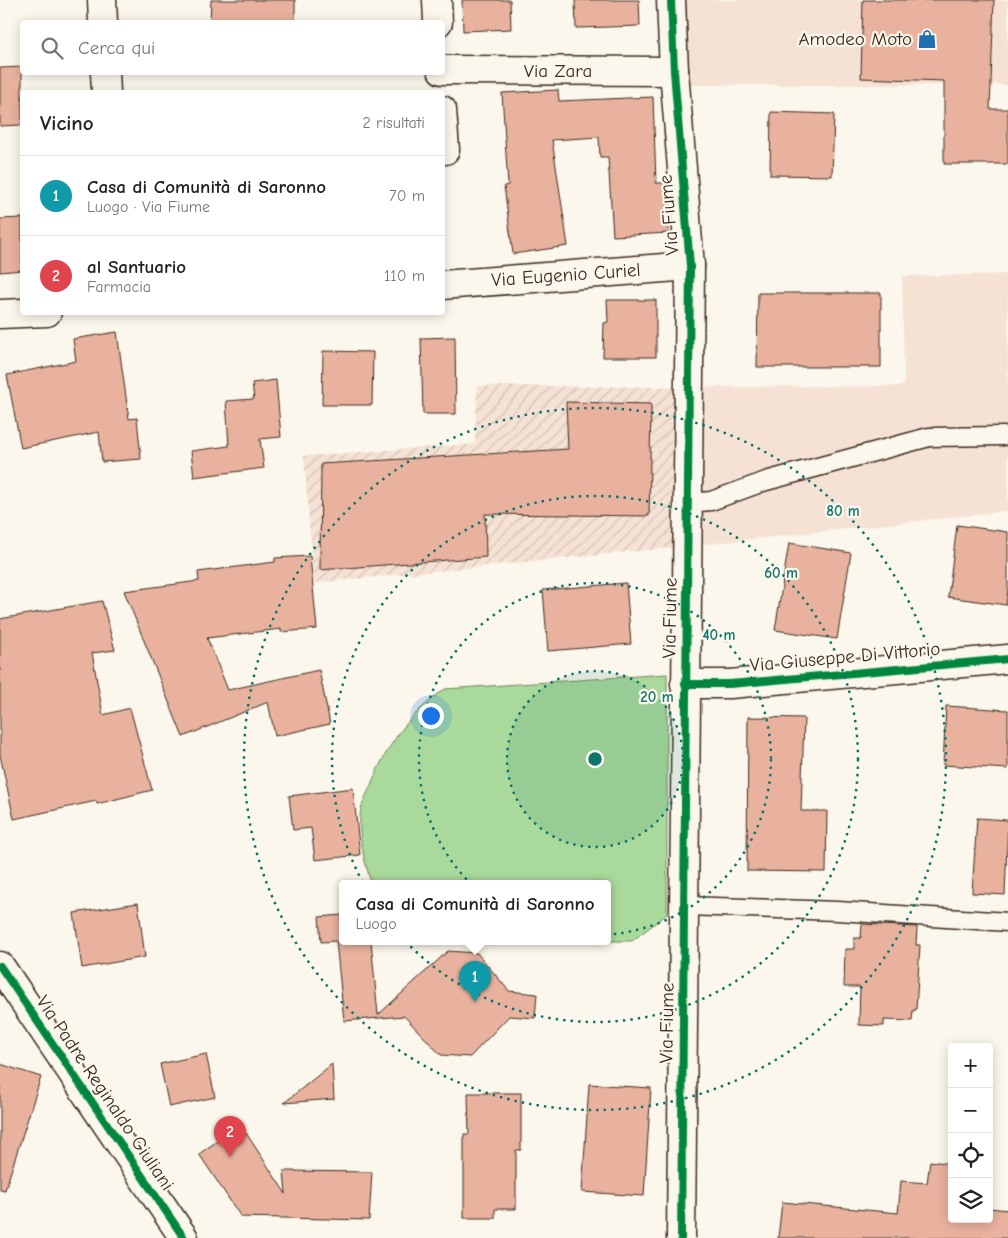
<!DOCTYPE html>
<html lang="it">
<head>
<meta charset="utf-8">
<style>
  :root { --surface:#fff; --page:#f6f6f6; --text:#222; --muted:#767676; --line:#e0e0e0; --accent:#db2777 }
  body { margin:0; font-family:"Comic Neue",sans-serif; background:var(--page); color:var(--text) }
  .controls { position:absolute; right:15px; bottom:15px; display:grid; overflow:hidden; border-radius:5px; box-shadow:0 2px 12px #0003 }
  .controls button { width:45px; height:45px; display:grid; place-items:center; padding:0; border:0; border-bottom:1px solid var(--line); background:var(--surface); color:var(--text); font:25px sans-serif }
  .you { position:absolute; left:430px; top:715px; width:18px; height:18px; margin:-12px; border:4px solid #fff; border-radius:50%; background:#1a73e8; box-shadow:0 0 0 8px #1a73e833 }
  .badge { display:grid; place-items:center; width:32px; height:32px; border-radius:50%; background:var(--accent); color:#fff; font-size:16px; font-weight:700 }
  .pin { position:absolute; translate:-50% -41px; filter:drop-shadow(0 1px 2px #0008) }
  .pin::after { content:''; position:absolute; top:26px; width:18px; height:15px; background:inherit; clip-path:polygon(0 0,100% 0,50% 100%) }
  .popup { position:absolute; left:339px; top:880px; width:272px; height:65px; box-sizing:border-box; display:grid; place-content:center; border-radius:5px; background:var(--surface); filter:drop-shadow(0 1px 4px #0005); font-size:16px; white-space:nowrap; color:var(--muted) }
  .popup b { font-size:19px; color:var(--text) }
  .popup::after { content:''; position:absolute; left:50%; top:100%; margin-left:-10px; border:10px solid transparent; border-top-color:var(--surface) }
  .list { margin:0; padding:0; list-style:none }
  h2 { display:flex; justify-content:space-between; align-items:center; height:65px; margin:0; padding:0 20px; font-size:21px }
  h2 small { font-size:16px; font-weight:400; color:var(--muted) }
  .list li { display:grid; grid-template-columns:32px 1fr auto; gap:15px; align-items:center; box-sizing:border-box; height:80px; padding:0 20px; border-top:1px solid var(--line) }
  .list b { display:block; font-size:19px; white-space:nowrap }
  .list p { margin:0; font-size:16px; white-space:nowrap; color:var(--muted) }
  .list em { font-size:16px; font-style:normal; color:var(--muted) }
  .icon { flex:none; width:28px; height:28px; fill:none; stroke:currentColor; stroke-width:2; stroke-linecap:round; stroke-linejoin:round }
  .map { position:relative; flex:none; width:1008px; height:1238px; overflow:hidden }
  .search { position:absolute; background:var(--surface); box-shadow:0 2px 12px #0003; left:20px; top:20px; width:425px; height:55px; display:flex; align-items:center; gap:12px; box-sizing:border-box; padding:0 18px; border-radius:5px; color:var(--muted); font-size:19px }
  .panel { position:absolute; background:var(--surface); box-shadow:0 2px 12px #0003; left:20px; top:90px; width:425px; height:225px; border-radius:5px }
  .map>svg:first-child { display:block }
  .built { fill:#f6e2d5 }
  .industrial { fill:url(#industrial-furrows) }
  .green { fill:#aada9b; stroke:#72825c }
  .building { fill:#e9b29e; stroke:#3b2a1e }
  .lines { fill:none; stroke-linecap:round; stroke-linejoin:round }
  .lane-casing { stroke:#3b2a1e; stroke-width:21 }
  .street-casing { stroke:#3b2a1e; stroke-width:31 }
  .lane { stroke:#fbf7ec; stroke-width:18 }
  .street { stroke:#fbf7ec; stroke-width:28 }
  .cycleway-casing { stroke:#fbf7ec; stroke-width:11 }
  .cycleway { stroke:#00873e; stroke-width:8 }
  .ring { fill:none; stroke:#0f766e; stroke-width:2.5; stroke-dasharray:2.5 5 }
  .labels { text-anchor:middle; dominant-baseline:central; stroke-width:4.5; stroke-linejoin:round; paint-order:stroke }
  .poi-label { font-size:19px; fill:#3b2a1e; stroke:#fbf7ec; text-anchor:end }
  .street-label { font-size:19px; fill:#3b2a1e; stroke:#fbf7ec }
  .centre { fill:#0f766e; stroke:#fbf7ec; stroke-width:2.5 }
  .ring-label { font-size:15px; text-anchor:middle; font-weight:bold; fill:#0f766e; stroke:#fbf7ec; stroke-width:4.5; stroke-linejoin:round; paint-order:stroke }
</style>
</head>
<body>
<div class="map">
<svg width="1008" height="1238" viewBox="0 0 1008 1238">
  <defs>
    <pattern id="industrial-furrows" width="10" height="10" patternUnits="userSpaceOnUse" patternTransform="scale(1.25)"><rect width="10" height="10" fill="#f6e2d5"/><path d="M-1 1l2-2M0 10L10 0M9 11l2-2" fill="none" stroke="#d4c2b6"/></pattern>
  </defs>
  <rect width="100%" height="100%" fill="#fbf7ec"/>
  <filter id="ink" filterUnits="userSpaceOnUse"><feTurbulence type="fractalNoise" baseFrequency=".02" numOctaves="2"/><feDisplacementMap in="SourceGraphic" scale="10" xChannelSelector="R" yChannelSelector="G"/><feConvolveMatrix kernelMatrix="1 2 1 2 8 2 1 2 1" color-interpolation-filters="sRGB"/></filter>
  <g filter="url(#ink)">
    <!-- built -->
    <g class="built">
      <path d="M682,0H1008V85H685Z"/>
      <path d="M1008,274V511L698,545L694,387L904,386L902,276Z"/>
    </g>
    <!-- industrial -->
    <path class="industrial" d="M477,386L694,387L698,545L314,583L304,456L475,444Z"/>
    <!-- green -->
    <path class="green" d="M667,674V914L632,941H606L608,883H371C365,862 358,839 360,816C360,807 366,796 370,787C387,745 408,715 445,689Z"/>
    <!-- building -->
    <g class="building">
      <path d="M211,0H295V22H210Z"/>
      <path d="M462,0H510L511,29L463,31Z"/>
      <path d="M575,0H639L640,26L576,28Z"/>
      <path d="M863,0H994L990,109H1008V164H944V81L861,78Z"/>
      <path d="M22,67V125L0,126V68Z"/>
      <path d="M558,90L559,101L653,97L656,183H666L669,233L613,236L608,157H600L599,137L552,140L568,246L513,254L504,186L508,185L502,93Z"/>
      <path d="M771,112L834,114L832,176L770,175Z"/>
      <path d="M22,218V270L0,272V219Z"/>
      <path d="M758,293H881V367H757Z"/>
      <path d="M607,300H656V357H603L604,323L608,322Z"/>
      <path d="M117,332L129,419L137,418L141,459L102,462L99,432L21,448L7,375L76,361L73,339Z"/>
      <path d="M455,337L456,414H423L421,338Z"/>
      <path d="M323,351L373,352L372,405H322Z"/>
      <path d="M276,380L281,437L260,439L264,468L194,477L191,451L229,446L226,401L254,399L252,383Z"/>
      <path d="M566,402L651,404L649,516L485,514L486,557L320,570L321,464L568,449Z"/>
      <path d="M957,525L1008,532V588L1006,605L948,597Z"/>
      <path d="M789,543L851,553L837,639L775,630Z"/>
      <path d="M310,556L317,629L281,632V629L207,638L228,690L319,670L330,724L275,736L268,702L183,737L124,591L199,581L198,572L275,562V558Z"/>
      <path d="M626,583L631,644L548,651L543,590Z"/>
      <path d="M102,601L115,650L92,653L103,715L130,708L152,790L97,804L96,801L14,819L0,755V619Z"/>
      <path d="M946,706L1008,710V769L943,765Z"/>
      <path d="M748,717L804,718L801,811H827L826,872L747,871Z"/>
      <path d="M353,788L360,855L315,860L311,828L293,830L289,796Z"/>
      <path d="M977,818L1008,820L1005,895L972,893Z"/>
      <path d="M138,903L145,957L82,968L74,913Z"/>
      <path d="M342,915V940L339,941H371L378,1015L448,951L477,953L509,991L537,994L535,1018L509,1016L470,1057L441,1055L404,1016L344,1021L336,941L321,942L319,917Z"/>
      <path d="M862,924L917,927L916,945H920L916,1010H913L912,1021L884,1020V1026L859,1025L860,987H844L845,949H854V938H861Z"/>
      <path d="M206,1054L215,1097L169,1107L160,1064Z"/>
      <path d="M0,1064L41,1077L5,1190L0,1189Z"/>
      <path d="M332,1064L334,1099L284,1103Z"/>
      <path d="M589,1084L651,1088L644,1196L582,1192Z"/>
      <path d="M468,1093H521V1150H516V1209H495V1218H464V1134H469Z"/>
      <path d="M246,1133L286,1194L284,1171L372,1172L369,1220L241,1217L199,1154L223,1137L226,1149Z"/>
      <path d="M930,1161L952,1164V1219H989V1208L1008,1210V1238H778L782,1202L898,1213L901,1181L927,1183Z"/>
    </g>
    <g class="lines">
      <!-- lane casing -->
      <g class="lane-casing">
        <g id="lane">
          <path d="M688,503L711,501L766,481L929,437L1004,436"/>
          <path d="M684,906L838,911L1008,922"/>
        </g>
      </g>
      <!-- street casing -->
      <g class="street-casing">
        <g id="street">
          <path d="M102,0L103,22"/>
          <path d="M437,0L438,22"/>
          <path d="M671,0L674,71L690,266L681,1238"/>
          <path d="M442,70L674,71"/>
          <path d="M105,72L106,92"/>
          <path d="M442,110L445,150"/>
          <path d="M442,285L690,266"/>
          <path d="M0,314L47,312"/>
          <path d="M685,684H730L1008,659"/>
          <path d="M0,966L184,1238"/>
        </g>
      </g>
      <!-- lane -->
      <use href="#lane" class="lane"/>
      <!-- street -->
      <use href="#street" class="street"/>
      <!-- cycleway casing -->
      <g class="cycleway-casing">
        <g id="cycleway">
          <path d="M671,0L674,71L690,266L681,1238"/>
          <path d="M685,684H730L1008,659"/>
          <path d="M0,966L184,1238"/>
        </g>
      </g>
      <!-- cycleway -->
      <use href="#cycleway" class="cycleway"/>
    </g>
  </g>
  <!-- distance rings -->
  <circle cx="595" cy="759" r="88" fill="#0f766e" fill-opacity=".12"/>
  <g class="ring">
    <circle cx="595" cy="759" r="88"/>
    <circle cx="595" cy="759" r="176"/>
    <circle cx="595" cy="759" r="263"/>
    <circle cx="595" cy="759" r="351"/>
  </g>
  <!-- icons -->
  <defs>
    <g id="shop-bare" transform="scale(1.5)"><path d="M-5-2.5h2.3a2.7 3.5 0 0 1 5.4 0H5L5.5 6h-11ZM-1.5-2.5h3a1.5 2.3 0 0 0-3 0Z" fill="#1f6fb2" stroke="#fbf7ec" stroke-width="2.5" paint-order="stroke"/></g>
  </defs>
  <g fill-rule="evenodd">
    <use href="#shop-bare" x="927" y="39"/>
  </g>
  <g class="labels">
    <!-- poi labels -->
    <g class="poi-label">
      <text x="912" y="39">Amodeo Moto</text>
    </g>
    <!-- street labels -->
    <g class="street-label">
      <text x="558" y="71">Via Zara</text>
      <text transform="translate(669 215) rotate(-95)">Via Fiume</text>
      <text transform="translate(566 275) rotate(-4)">Via Eugenio Curiel</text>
      <text transform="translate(670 618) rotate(-89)">Via Fiume</text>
      <text transform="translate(845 657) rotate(-5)">Via Giuseppe Di Vittorio</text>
      <text transform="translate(667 1023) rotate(-89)">Via Fiume</text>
      <text transform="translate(105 1093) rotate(56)">Via Padre Reginaldo Giuliani</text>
    </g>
  </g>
  <circle cx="595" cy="759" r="8" class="centre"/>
  <g class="ring-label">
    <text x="843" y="516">80 m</text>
    <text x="781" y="578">60 m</text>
    <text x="719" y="640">40 m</text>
    <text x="657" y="702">20 m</text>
  </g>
</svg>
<div class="controls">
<button>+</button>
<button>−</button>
<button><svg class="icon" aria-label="locate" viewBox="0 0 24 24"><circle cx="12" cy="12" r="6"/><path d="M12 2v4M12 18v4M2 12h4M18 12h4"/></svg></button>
<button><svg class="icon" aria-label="layers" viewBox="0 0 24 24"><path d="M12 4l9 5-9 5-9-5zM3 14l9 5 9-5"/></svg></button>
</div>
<div class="you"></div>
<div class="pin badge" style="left:475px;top:1002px;background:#0f9aa8">1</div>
<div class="popup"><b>Casa di Comunità di Saronno</b>Luogo</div>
<div class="pin badge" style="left:230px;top:1157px;background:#e0444e">2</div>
<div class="search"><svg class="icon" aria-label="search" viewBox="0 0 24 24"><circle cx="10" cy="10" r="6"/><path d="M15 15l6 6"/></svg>Cerca qui</div>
<section class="panel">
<h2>Vicino<small>2 risultati</small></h2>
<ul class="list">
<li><span class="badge" style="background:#0f9aa8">1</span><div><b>Casa di Comunità di Saronno</b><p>Luogo · Via Fiume</p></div><em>70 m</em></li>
<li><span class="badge" style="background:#e0444e">2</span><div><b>al Santuario</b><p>Farmacia</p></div><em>110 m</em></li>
</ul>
</section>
</div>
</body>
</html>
